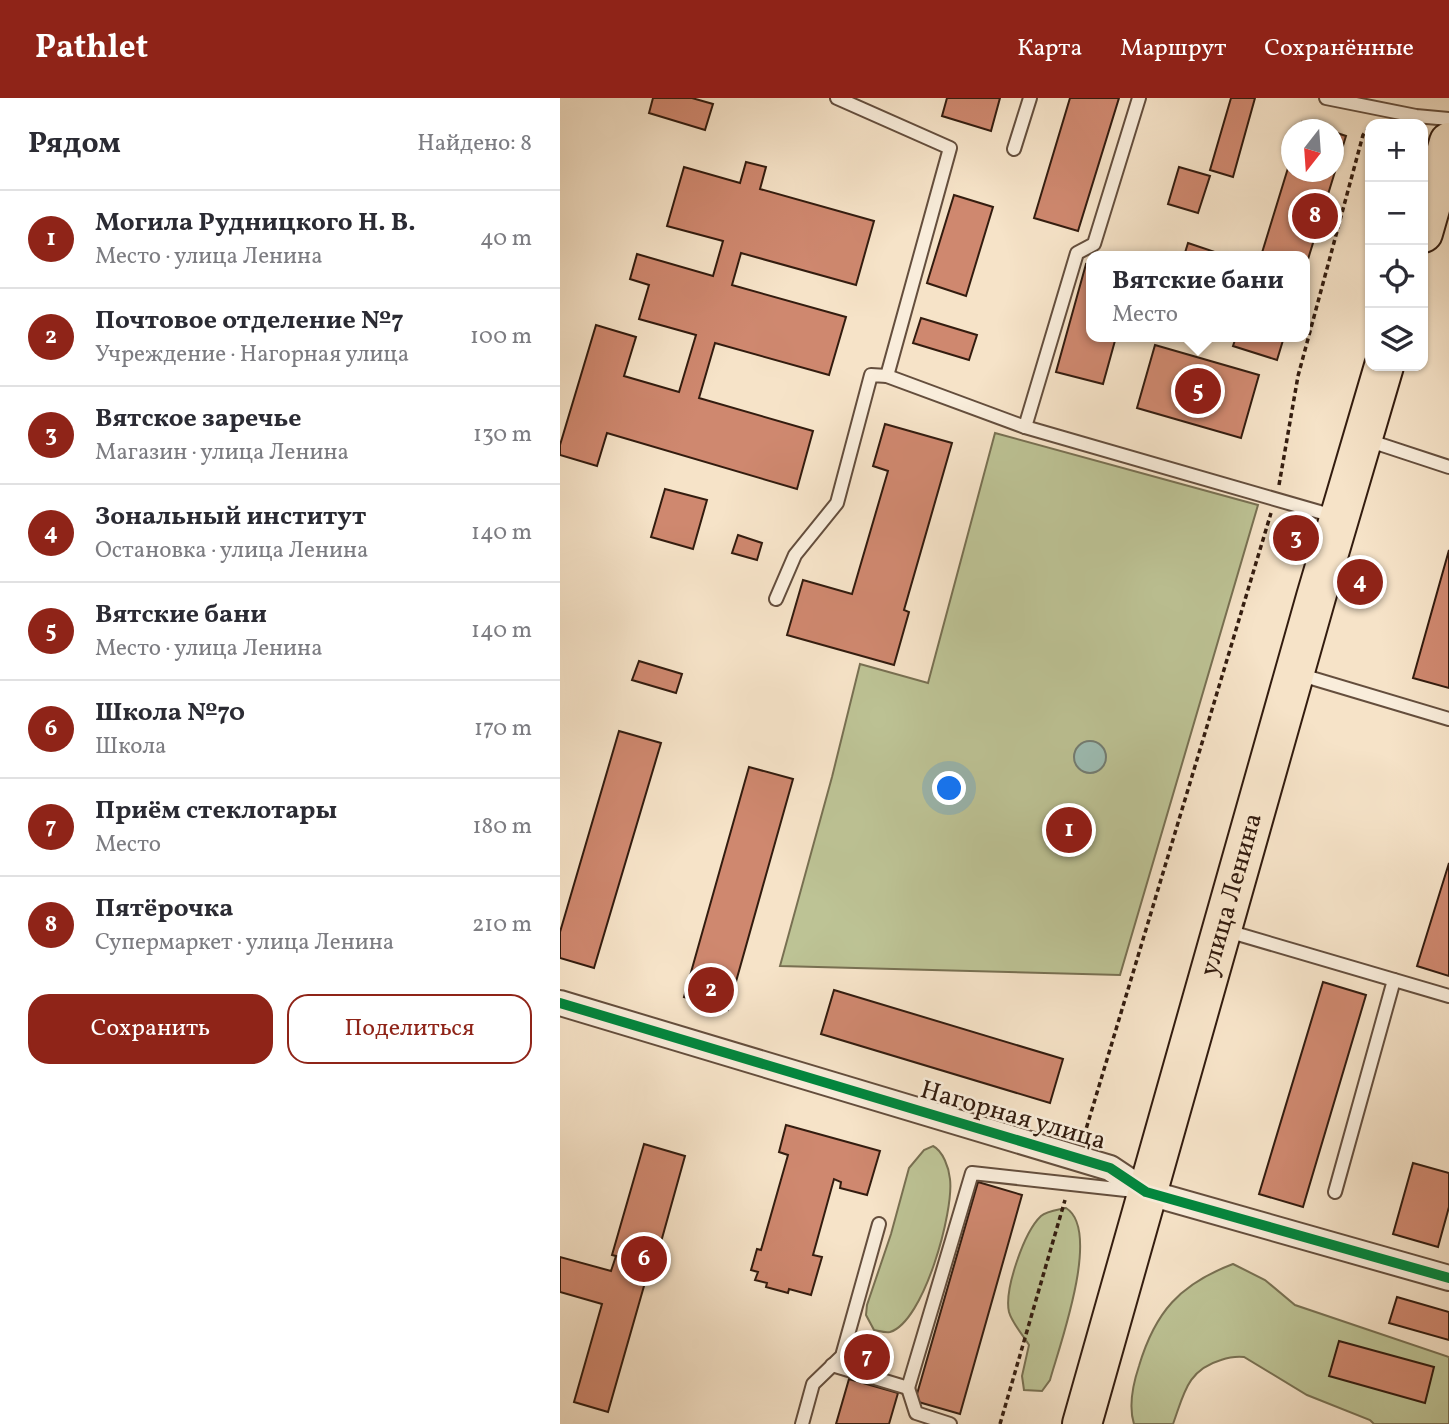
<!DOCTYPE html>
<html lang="ru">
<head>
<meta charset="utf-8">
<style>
  :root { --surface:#fff; --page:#f2f2f3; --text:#2b2b33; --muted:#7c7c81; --line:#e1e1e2; --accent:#8f2418 }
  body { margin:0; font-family:Vollkorn,serif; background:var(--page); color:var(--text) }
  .controls { position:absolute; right:21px; top:21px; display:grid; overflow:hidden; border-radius:14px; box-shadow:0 2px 5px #0004 }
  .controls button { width:63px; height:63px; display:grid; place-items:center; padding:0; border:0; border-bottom:2px solid var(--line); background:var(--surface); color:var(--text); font:35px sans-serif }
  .compass { position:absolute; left:721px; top:21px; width:63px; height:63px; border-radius:50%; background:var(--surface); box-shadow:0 2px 5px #0004; rotate:197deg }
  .you { position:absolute; left:390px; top:691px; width:24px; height:24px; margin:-18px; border:5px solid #fff; border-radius:50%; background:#1a73e8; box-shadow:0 0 0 10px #1a73e833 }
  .badge { display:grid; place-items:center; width:46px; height:46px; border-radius:50%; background:var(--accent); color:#fff; font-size:23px; font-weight:700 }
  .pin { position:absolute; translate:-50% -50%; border:4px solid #fff; box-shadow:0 2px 7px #0006 }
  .popup { position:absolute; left:526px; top:153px; width:224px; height:91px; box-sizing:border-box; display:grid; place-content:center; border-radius:14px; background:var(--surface); filter:drop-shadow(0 2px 5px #0005); font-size:23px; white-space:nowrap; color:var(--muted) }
  .popup b { font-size:26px; color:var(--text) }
  .popup::after { content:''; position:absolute; left:50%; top:100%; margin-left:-14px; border:14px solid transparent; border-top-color:var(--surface) }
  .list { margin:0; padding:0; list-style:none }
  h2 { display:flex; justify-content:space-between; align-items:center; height:91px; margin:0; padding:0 28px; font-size:30px }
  h2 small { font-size:23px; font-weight:400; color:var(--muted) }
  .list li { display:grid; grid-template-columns:46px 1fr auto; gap:21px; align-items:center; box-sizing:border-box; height:98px; padding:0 28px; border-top:2px solid var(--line) }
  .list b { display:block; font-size:26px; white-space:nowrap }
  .list p { margin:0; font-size:23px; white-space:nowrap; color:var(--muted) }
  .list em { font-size:23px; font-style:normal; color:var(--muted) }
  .actions { display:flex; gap:14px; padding:21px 28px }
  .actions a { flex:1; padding:16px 0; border:2px solid var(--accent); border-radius:21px; text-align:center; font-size:24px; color:var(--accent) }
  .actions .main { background:var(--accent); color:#fff }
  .icon { flex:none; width:38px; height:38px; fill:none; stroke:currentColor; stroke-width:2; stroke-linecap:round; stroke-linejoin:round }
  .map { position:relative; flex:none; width:889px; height:1326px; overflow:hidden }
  header { display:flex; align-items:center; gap:42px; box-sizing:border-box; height:98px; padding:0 35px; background:var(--accent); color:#fff }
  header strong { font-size:33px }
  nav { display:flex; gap:38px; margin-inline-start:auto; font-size:24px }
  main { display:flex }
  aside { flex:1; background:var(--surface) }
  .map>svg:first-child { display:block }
  .green { fill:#bdc395; stroke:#787052; stroke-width:2 }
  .water { fill:#9dbeb5; stroke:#737d73; stroke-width:2 }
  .building { fill:#cf886f; stroke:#331c0f; stroke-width:2 }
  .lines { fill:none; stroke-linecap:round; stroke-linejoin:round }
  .service-casing { stroke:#644e3d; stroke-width:16 }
  .minor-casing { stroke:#644e3d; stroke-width:28 }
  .primary-casing { stroke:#331c0f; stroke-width:42 }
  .path { stroke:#331c0f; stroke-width:3.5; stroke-dasharray:5 3.5; stroke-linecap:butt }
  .service { stroke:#f9eddb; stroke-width:12 }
  .minor { stroke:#f9eddb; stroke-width:24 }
  .primary { stroke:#f6e3c8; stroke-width:38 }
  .cycleway-casing { stroke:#f9eddb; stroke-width:15 }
  .cycleway { stroke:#00873e; stroke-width:10 }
  .labels { text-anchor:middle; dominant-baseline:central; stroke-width:5; stroke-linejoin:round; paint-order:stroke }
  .street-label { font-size:26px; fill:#331c0f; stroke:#f9eddb }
</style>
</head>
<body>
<header>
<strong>Pathlet</strong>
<nav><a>Карта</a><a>Маршрут</a><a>Сохранённые</a></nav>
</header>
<main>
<aside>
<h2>Рядом<small>Найдено: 8</small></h2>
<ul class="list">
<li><span class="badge">1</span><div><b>Могила Рудницкого Н. В.</b><p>Место · улица Ленина</p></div><em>40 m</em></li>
<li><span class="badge">2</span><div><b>Почтовое отделение №7</b><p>Учреждение · Нагорная улица</p></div><em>100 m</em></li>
<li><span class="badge">3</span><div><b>Вятское заречье</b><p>Магазин · улица Ленина</p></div><em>130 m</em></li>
<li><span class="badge">4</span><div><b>Зональный институт</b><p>Остановка · улица Ленина</p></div><em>140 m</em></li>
<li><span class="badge">5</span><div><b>Вятские бани</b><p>Место · улица Ленина</p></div><em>140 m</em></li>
<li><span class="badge">6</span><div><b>Школа №70</b><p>Школа</p></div><em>170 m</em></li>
<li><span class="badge">7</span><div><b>Приём стеклотары</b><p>Место</p></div><em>180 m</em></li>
<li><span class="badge">8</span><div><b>Пятёрочка</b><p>Супермаркет · улица Ленина</p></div><em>210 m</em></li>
</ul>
<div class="actions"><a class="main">Сохранить</a><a>Поделиться</a></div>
</aside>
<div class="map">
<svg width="889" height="1326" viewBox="0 0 889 1326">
  <rect width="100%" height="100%" fill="#f6e3c8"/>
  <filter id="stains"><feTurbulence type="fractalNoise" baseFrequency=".00286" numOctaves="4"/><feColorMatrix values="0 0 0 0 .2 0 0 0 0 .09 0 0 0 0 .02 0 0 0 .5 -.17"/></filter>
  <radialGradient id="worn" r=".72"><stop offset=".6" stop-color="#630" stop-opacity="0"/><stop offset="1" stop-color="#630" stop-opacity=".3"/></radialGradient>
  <!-- green -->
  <g class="green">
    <path d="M435,335L698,407L560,877L220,868L272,679L300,566L368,585Z"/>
    <path d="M373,1048C383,1053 389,1070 390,1081C394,1113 364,1224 330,1234C324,1235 320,1233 314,1232L306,1217L307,1207L331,1136L349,1070L364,1052Z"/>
    <path d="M506,1110C542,1132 499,1249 490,1282L482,1293L464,1292L462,1278L469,1247C463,1237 452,1225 449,1214C444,1192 464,1134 481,1118C487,1113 498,1112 506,1110Z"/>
    <path d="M673,1166L705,1182L735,1207L889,1259V1326H814L810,1322L747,1297L684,1259C675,1258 670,1259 661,1262C627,1272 624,1296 613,1326H574C568,1307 573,1286 579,1268C595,1214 620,1186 673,1166Z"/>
  </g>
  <!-- water -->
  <circle class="water" cx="530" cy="659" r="16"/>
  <!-- building -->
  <g class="building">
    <path d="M93,0H132L153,6L145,32L89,15Z"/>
    <path d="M387,0H440L431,33L382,18Z"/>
    <path d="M510,0H559L518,133L474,120Z"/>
    <path d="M671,0H695L673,79L650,72Z"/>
    <path d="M742,24L766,32H739Z"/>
    <path d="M774,34L786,38L745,171V158H701L732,57V74H774Z"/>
    <path d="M186,64L206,69L200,91L314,123L296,187L181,155L172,187L286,219L269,277L155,245L139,300L253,333L237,391L47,335L37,368L0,357V347L36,227L76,239L64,278L119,294L136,237L79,221L89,187L70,181L77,156L153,178L163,143L107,128L124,69L180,85Z"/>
    <path d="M619,69L650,78L638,115L608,106Z"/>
    <path d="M394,97L433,109L406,198L367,185Z"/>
    <path d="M628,145L655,154L653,158H624Z"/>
    <path d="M526,166L531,168V239H556L543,286L496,274Z"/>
    <path d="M361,220L417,237L409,262L353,245Z"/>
    <path d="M676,239H724L717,262L673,248Z"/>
    <path d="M595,247L699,277L681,340L577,310Z"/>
    <path d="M325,326L392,345L344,512L349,514L334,567L227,537L243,482L292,496L328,373L313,368Z"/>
    <path d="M105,391L147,402L133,451L91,439Z"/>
    <path d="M727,426L751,433L745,454L721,448Z"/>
    <path d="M178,437L202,445L197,462L172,455Z"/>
    <path d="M889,452V590L853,580Z"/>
    <path d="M79,563L122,576L116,595L72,582Z"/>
    <path d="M59,633L101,645L34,870L0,860V834Z"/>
    <path d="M189,669L233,681L168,912L124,899Z"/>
    <path d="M889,765V878L857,868Z"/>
    <path d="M763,884L806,897L743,1109L699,1096Z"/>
    <path d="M274,892L503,961L490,1005L261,936Z"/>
    <path d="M226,1027L320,1053L307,1097L280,1090L281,1084L274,1081L253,1157L262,1159L251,1197L229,1191L228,1195L206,1189L207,1185L195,1182L198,1174L191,1172L197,1151L201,1152L228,1057L219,1054Z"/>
    <path d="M84,1046L125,1058L94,1169L90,1167L48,1314L14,1304L42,1206L0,1194V1159L51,1173L56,1158L52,1157Z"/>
    <path d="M853,1065L889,1075V1109L878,1149L833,1136Z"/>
    <path d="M418,1084L462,1097L400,1316L355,1303Z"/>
    <path d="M837,1199L889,1214V1242L829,1225Z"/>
    <path d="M779,1243L874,1269L865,1305L769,1278Z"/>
    <path d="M300,1247L319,1252L314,1270L295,1265Z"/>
    <path d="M289,1281L338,1295L329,1326H276Z"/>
  </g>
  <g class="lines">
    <!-- service casing -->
    <g class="service-casing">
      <g id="service">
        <path d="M277,0L390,50L327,278"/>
        <path d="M579,0L534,146L517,155L465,329L777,419"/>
        <path d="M766,0L856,18L889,21"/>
        <path d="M454,51L470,0"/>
        <path d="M807,342L889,369"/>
        <path d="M216,501L235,457L277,405L311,277L327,278L465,329"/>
        <path d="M738,576L889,621"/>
        <path d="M664,832L889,898"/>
        <path d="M775,1094L834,882"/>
        <path d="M272,1267L348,1290L412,1075L575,1093"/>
        <path d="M348,1290L356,1315L390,1326"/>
        <path d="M242,1326L253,1286L282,1258L319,1126"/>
      </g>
    </g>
    <!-- minor casing -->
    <g class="minor-casing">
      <path id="minor" d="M0,905L550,1070L586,1094L889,1180"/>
    </g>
    <!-- primary casing -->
    <g class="primary-casing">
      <g id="primary">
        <path d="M863,135L889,44"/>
        <path id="s1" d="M522,1326L756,499L824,268"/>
      </g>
    </g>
    <!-- path -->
    <g class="path">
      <path d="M719,387L738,278L803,37L810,28"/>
      <path d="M524,1038L711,415"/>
      <path d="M440,1326L505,1102"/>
    </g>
    <!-- service -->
    <use href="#service" class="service"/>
    <!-- minor -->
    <use href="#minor" class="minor"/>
    <!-- primary -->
    <use href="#primary" class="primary"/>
    <!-- cycleway casing -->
    <g class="cycleway-casing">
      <path id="cycleway" d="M0,905L550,1070L586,1094L889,1180"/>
    </g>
    <!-- cycleway -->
    <use href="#cycleway" class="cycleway"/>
  </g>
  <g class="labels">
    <!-- street labels -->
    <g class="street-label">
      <text stroke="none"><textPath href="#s1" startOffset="550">улица Ленина</textPath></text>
      <text transform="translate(453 1018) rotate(16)">Нагорная улица</text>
    </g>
  </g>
  <rect width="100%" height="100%" filter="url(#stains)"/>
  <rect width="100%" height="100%" fill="url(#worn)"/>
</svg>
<div class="controls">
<button>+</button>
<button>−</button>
<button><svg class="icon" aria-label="locate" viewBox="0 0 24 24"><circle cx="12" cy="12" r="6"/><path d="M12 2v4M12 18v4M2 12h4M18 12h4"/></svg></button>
<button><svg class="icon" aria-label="layers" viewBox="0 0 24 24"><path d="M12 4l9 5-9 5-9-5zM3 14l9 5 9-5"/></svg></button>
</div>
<svg class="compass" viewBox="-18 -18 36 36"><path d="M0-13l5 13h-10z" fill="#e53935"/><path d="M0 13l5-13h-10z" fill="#7c7c81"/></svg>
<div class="you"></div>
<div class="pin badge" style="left:509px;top:732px">1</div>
<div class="pin badge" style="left:151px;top:892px">2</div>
<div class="pin badge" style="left:736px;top:440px">3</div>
<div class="pin badge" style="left:800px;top:484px">4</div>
<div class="pin badge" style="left:638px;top:293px">5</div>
<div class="popup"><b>Вятские бани</b>Место</div>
<div class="pin badge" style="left:84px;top:1161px">6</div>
<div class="pin badge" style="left:307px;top:1259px">7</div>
<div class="pin badge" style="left:755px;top:118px">8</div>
</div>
</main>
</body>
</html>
